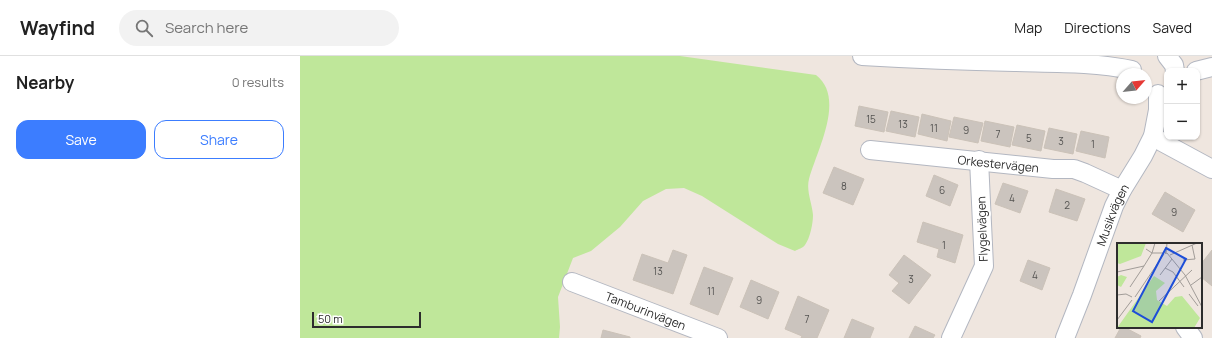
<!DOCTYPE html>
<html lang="en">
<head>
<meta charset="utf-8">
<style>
  :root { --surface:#fff; --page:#f2f2f2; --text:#222; --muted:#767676; --line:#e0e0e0; --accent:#3c7dff }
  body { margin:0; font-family:Manrope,sans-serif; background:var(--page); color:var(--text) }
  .controls { position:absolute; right:12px; top:12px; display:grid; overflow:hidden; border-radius:8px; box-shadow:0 1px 3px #0004 }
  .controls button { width:36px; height:36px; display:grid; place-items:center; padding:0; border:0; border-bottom:1px solid var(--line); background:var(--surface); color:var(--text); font:20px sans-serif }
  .compass { position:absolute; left:816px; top:12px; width:36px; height:36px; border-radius:50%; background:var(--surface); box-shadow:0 1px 3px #0004; rotate:62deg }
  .scale { position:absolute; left:12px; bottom:10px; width:109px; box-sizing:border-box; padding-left:4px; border:2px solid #2d2d2d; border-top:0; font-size:11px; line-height:14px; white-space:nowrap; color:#2d2d2d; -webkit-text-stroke:3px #fff; paint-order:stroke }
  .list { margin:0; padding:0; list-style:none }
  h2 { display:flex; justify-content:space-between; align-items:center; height:52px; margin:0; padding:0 16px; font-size:17px }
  h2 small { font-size:13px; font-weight:400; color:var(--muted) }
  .actions { display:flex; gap:8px; padding:12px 16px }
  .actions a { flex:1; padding:9px 0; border:1px solid var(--accent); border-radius:12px; text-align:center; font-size:14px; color:var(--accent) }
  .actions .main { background:var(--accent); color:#fff }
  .icon { flex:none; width:22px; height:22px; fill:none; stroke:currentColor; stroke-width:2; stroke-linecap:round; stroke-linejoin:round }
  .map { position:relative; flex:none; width:912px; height:282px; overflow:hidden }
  header { display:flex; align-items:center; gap:24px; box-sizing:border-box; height:56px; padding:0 20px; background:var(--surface); border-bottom:1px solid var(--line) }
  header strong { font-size:19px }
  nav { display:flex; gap:22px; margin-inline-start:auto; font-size:14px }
  .search { width:280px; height:36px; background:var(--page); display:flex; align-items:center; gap:10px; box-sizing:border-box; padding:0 14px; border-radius:22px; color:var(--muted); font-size:15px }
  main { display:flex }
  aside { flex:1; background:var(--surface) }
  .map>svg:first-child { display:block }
  .green { fill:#bfe79a }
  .building { fill:#cbc4be; stroke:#cbc2b8 }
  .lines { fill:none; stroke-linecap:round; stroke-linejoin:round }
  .minor-casing { stroke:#b3b7c1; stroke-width:20 }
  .minor { stroke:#fff; stroke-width:18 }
  .labels { text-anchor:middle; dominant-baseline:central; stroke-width:4; stroke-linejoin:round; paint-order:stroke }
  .number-label { font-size:10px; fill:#545351 }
  .street-label { font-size:12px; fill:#2d2d2d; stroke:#fff }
  .inset-road { fill:none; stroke:#a19c98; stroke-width:1 }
  .view { fill:#1d4ed8; fill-opacity:0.15; stroke:#1d4ed8; stroke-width:2 }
  .inset-edge { fill:none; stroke:#2d2d2d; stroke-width:2 }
</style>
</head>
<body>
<header>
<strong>Wayfind</strong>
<div class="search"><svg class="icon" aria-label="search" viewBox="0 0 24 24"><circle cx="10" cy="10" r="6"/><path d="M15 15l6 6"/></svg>Search here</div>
<nav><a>Map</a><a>Directions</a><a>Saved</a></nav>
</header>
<main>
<aside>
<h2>Nearby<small>0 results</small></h2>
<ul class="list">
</ul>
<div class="actions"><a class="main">Save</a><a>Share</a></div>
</aside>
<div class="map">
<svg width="912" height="282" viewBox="0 0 912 282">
  <rect width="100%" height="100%" fill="#efe6df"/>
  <!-- green -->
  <path class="green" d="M0,0H380L516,19C546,42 517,94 509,123C506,135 512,147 513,159C513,168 510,182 505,189C503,192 498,193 495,195L478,188L402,140L384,132L366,133L343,145L320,171L291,195L273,202L258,241L260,271L259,282H0Z"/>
  <!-- building -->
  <g class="building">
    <path d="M559,50L588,56L584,76L555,70Z"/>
    <path d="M591,55L619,61L615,81L586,75Z"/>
    <path d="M622,58L651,65L647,85L618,78Z"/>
    <path d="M654,61L683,67L678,87L649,81Z"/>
    <path d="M685,65L714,71L710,91L681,85Z"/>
    <path d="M717,69L745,75L741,95L712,89Z"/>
    <path d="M749,72L777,78L773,98L744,92Z"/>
    <path d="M781,75L809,81L805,102L776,95Z"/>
    <path d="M534,111L564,123L553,149L523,137Z"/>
    <path d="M634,119L658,129L650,150L626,140Z"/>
    <path d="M703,127L728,135L720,157L695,148Z"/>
    <path d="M756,133L785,143L777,165L749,156Z"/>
    <path d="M865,136L895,154L883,176L852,158Z"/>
    <path d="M623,166L663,179L655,207L637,201L639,193L617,186Z"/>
    <path d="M373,194L387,199L373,238L333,224L342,198L368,207Z"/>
    <path d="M912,194V230L901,221V208Z"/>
    <path d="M604,199L631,219L609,248L592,235L599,227L589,219Z"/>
    <path d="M728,204L750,212L742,234L720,225Z"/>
    <path d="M404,211L433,222L418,259L390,248Z"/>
    <path d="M451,224L479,236L468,263L440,251Z"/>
    <path d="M498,240L529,254L517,282H501L502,280L485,273Z"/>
    <path d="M552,263L574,272L570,282H544Z"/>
    <path d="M615,270L635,279L633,282H609Z"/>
    <path d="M821,271H824L841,280L840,282H815Z"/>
    <path d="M303,274L330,281V282H301Z"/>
  </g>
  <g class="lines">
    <!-- minor casing -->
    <g class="minor-casing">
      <g id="minor">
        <path d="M562,0C613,3 663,5 714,6C754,7 794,6 832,14"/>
        <path d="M867,0L874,9L875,15"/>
        <path d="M896,15L912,11"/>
        <path d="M853,80L862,86L912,113"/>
        <path id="s1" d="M570,94L753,113H774L785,117L822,134"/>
        <path id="s2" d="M272,226L418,282"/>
        <path d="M885,271L893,282"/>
        <path d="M651,282L684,210L679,104"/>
        <path id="s3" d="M765,282L782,239L814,150L822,134L843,100L853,80L858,54V38"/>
      </g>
    </g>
    <!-- minor -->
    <use href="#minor" class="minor"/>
  </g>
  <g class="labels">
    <!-- number labels -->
    <g class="number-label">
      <text x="571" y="63">15</text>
      <text x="603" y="68">13</text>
      <text x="634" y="72">11</text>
      <text x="666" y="74">9</text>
      <text x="698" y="78">7</text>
      <text x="729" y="82">5</text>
      <text x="761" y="85">3</text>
      <text x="793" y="88">1</text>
      <text x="544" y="130">8</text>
      <text x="642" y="134">6</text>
      <text x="712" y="142">4</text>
      <text x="767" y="149">2</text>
      <text x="874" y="156">9</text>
      <text x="644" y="189">1</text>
      <text x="358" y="215">13</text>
      <text x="735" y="219">4</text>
      <text x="611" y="223">3</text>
      <text x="411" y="235">11</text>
      <text x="459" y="244">9</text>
      <text x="507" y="263">7</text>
    </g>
    <!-- street labels -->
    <g class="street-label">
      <text stroke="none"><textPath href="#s1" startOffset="129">Orkestervägen</textPath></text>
      <text stroke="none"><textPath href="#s3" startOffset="132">Musikvägen</textPath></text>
      <text transform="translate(682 173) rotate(-92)">Flygelvägen</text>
      <text stroke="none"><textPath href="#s2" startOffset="79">Tamburinvägen</textPath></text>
    </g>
  </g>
  <!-- overview -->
  <g transform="translate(817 187)">
    <rect width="85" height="85" fill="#efe6df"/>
    <path d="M0,0H29L24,13L3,21L0,20ZM4,32L10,34L4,44L0,42V34ZM37,33L48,40L39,48L40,57L50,63L58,54L65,53L83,75L77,85H0Z" fill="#bfe79a"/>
    <path class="inset-road" d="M75,2L78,16M29,6L35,10L38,0M48,8L49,11L50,0M50,10L68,32L85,64M53,12L80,0M66,17L78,16M48,25L56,29L67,44M0,29L27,23L35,10H47M43,32L55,16M74,42L85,34M13,44L27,23M72,51L81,63M0,52L9,51L15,54M18,54L47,11M42,58L75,27M0,77L15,57"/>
    <path class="view" d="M49,5L69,16L35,79L16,68Z"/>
    <rect width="85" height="85" class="inset-edge"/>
  </g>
</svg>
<div class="controls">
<button>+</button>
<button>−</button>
</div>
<svg class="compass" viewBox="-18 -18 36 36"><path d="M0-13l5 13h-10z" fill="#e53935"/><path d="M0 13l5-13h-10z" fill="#767676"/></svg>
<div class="scale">50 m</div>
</div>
</main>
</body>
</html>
